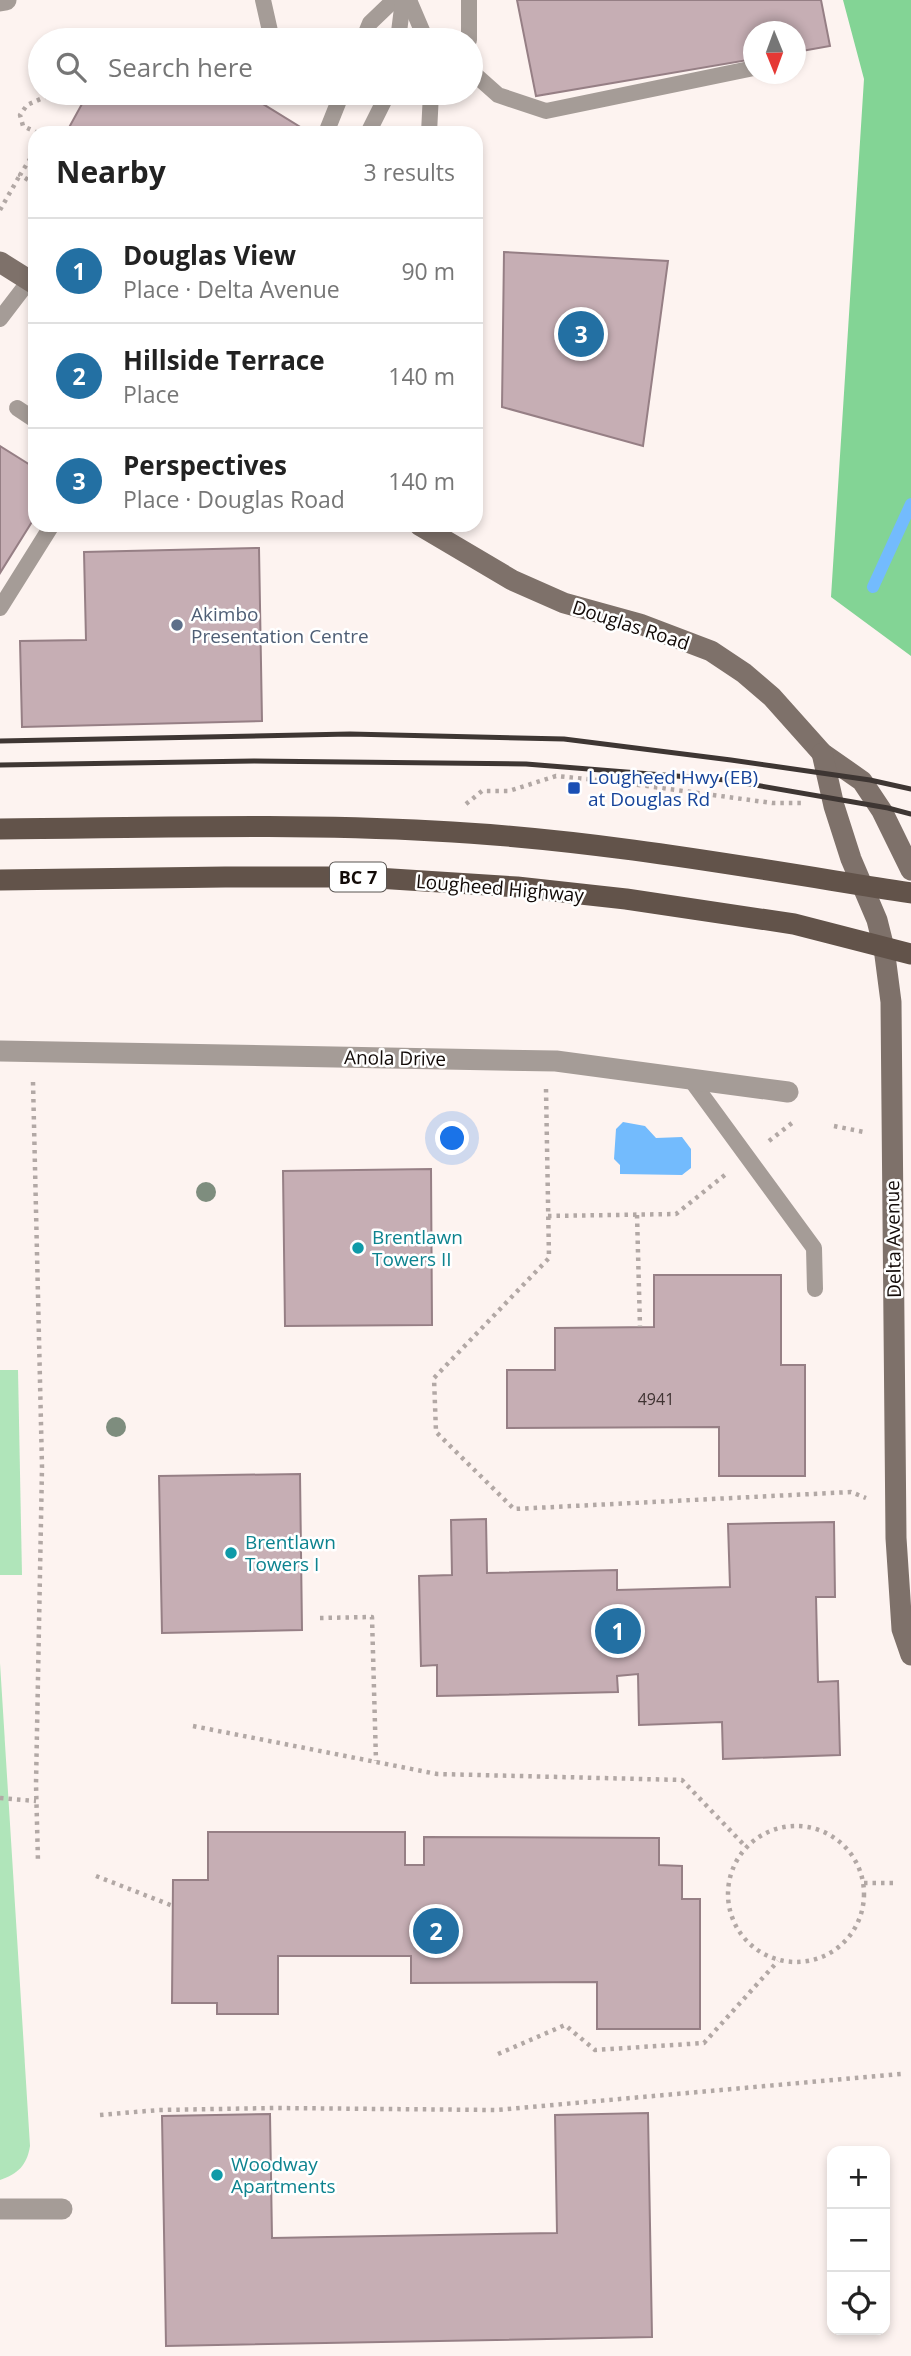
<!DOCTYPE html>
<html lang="en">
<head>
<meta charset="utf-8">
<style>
  :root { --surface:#fff; --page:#f2f2f2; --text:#222; --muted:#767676; --line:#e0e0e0; --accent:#2370a3 }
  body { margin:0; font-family:"Open Sans",sans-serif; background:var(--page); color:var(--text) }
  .controls { position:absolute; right:21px; bottom:21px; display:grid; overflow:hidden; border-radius:14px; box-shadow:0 4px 10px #0003 }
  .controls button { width:63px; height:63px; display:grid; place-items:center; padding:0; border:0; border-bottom:2px solid var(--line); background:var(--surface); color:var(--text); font:35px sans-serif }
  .compass { position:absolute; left:743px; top:21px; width:63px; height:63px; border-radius:50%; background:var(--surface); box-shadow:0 4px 10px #0003; rotate:179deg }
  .you { position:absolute; left:453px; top:1139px; width:24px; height:24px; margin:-18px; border:5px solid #fff; border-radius:50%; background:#1a73e8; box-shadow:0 0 0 10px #1a73e833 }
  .badge { display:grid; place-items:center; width:46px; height:46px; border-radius:50%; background:var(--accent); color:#fff; font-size:23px; font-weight:700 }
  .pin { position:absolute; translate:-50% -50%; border:4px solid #fff; box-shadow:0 2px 7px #0006 }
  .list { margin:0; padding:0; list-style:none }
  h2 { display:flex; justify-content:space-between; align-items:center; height:91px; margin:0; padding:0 28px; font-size:30px }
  h2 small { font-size:23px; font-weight:400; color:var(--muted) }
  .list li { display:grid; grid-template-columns:46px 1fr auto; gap:21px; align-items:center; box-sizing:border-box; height:105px; padding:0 28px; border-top:2px solid var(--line) }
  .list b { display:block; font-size:26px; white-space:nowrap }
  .list p { margin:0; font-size:23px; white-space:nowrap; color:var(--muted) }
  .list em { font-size:23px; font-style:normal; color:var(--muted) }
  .icon { flex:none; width:38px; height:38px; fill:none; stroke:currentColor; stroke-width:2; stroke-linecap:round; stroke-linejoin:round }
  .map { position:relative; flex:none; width:911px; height:2356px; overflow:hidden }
  .search { position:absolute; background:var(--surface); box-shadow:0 4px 10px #0003; left:28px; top:28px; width:455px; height:77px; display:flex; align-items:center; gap:18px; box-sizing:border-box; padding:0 24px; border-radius:38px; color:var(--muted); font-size:26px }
  .panel { position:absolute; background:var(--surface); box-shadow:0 4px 10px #0003; left:28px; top:126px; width:455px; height:406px; border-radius:21px }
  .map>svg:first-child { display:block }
  .green { fill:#b0e5ba }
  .forest { fill:#83d495 }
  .water { fill:#73bbfd }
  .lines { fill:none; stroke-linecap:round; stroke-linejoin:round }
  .stream { stroke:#73bbfd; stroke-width:12 }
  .building { fill:#c6aeb4; stroke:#967f85; stroke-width:2 }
  .path { stroke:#b2a8a5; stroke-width:4.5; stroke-dasharray:3.5 5; stroke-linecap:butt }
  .lane { stroke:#a59c97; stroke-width:16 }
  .street { stroke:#a59c97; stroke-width:21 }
  .secondary { stroke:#7e716a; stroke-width:21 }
  .primary { stroke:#62534a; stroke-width:21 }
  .rail { stroke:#3e3633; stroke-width:5 }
  .tree { fill:#7e8d7e }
  .service-dot { fill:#5c6f8a; stroke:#fff; stroke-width:2.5 }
  .transit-dot { fill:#1a4fb4; stroke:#fff; stroke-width:2.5 }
  .culture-dot { fill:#0f9aa8; stroke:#fff; stroke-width:2.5 }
  .labels { text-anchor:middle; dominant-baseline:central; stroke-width:5; stroke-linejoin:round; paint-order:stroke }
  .number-label { font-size:16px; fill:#3f3332 }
  .shield { fill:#fff; stroke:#595451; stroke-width:2 }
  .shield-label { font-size:18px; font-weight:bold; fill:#120a07 }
  .service-label { font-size:19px; fill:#4e5e75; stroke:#fff; text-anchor:start }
  .street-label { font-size:19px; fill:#120a07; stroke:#fff }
  .transit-label { font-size:19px; fill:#164399; stroke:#fff; text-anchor:start }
  .culture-label { font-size:19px; fill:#0d838f; stroke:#fff; text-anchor:start }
</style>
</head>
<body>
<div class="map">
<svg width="911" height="2356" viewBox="0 0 911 2356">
  <rect width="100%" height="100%" fill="#fdf3f0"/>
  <!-- green -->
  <g class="green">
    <path d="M0,1370H18L22,1575H0Z"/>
    <path d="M0,1663L30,2146C27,2165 18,2174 0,2180Z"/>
  </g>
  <!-- forest -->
  <path class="forest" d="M843,0H911V656L831,597L864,79Z"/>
  <!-- water -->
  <path class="water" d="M623,1122L645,1126L656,1138L682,1137L691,1149V1168L682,1175L620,1174V1165L614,1159L616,1129Z"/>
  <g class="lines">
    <!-- stream -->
    <path class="stream" d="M873,587L911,504"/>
  </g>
  <!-- building -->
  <g class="building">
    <path d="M517,0H821L830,46L796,52V32H754V59L536,96Z"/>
    <path d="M88,93H245L310,133H66Z"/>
    <path d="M504,252L668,261L643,446L502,407Z"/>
    <path d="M0,446L35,468V517L0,573Z"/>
    <path d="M259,548L262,721L22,727L20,641L86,640L84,552Z"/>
    <path d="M431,1169L432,1325L285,1326L283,1171Z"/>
    <path d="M654,1275H781V1365H805V1476H719V1427L507,1428V1370H555V1328L654,1327Z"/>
    <path d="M300,1474L302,1630L162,1633L159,1476Z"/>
    <path d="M486,1519L487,1573L617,1570V1590L730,1587L728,1524L834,1522L835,1597H816L818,1682L838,1681L840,1755L723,1759L722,1722L639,1725L638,1674L617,1676L618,1692L437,1696V1665L421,1666L419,1576L452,1575L451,1520Z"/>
    <path d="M208,1832H405V1865H424V1837L659,1838V1865L682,1866V1899H700V2029H597V1982L411,1983V1956H278V2014H217V2003H172L173,1880H208Z"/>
    <path d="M648,2113L652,2337L166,2346L162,2116L270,2114L272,2238L557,2233L555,2115Z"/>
  </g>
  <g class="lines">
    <!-- path -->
    <g class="path">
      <path d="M38,133L23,126L20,115L27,105L54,93"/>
      <path d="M35,151L20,175L35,184"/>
      <path d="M0,210L20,175"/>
      <path d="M466,804L482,791H509L556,776L617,782L772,803H802"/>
      <path d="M33,1082L42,1467L36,1784L38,1862"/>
      <path d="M546,1089L549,1258L434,1378L436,1432L514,1509L851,1492L866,1498"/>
      <path d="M834,1126L864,1132"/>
      <path d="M769,1141L792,1123"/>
      <path d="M637,1215L640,1327"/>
      <path d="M548,1216L676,1214L726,1174"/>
      <path d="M320,1618L372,1617L376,1761"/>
      <path d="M193,1726L437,1774L682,1780L746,1847"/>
      <path d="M0,1798L36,1801"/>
      <circle cx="796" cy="1894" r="68"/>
      <path d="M96,1876L173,1906"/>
      <path d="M864,1883H897"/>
      <path d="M498,2054L565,2025L595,2050L704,2043L778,1961"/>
      <path d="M100,2115L159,2110L275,2108L496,2110L901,2074"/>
    </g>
    <!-- lane -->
    <g class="lane">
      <path d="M263,0L272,40"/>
      <path d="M409,0L426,40"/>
      <path d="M363,40L370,23L394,0"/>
      <path d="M398,40L403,0"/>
      <path d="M469,40V0"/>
      <path d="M471,71L498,95L546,111L754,68"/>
      <path d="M326,133L342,93"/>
      <path d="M368,133L388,93"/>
      <path d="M429,133L431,93"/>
      <path d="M0,319L29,281"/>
      <path d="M17,408L35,420"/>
      <path d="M0,608L52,525"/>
      <path d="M691,1080L814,1248L815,1289"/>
    </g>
    <!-- street -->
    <g class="street">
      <path d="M0,1L6,0"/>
      <path d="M0,1051L556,1061L788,1092"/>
      <path d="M0,2209H62"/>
    </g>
    <!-- secondary -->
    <g class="secondary">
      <path d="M0,262L35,284"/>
      <path d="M419,525L512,580L564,603L640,624L711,651L744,673L772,697L822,753L862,781L882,811L911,870"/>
      <path d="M822,753L834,806L851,859L877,920L884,948L891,1002L896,1538L902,1629L911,1655"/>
    </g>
    <!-- primary -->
    <g class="primary">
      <path d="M0,829C144,828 290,823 434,831C595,839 752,868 911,893"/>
      <path d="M0,880L225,877H361L517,887L626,899L794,924L911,954"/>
    </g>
    <!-- rail -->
    <g class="rail">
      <path d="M0,741L350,734L564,739L731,760L870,780L911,789"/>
      <path d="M0,765L254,761L526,764L726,780L888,808L911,814"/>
    </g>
  </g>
  <!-- trees -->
  <g class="tree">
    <circle cx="206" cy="1192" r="10"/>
    <circle cx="116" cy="1427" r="10"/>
  </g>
  <!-- markers -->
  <circle class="service-dot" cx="177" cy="625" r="7"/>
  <rect class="transit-dot" x="567" y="781" width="14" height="14" rx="3.5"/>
  <g class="culture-dot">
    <circle cx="358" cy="1248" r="7"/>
    <circle cx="231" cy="1553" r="7"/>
    <circle cx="217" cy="2175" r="7"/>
  </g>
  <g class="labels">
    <!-- number labels -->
    <g class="number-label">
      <text x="656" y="1399">4941</text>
    </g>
    <!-- shield labels -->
    <rect class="shield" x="330" y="862.5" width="56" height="29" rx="5"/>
    <g class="shield-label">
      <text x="358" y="877">BC 7</text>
    </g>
    <!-- service labels -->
    <g class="service-label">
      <text x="191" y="614">Akimbo<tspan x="191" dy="22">Presentation Centre</tspan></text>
    </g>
    <!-- street labels -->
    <g class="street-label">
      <text transform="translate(631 625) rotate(18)">Douglas Road</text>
      <text transform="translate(500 888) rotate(5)">Lougheed Highway</text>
      <text transform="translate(395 1058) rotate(1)">Anola Drive</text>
      <text transform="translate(893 1239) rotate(-91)">Delta Avenue</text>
    </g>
    <!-- transit labels -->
    <g class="transit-label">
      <text x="588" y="777">Lougheed Hwy (EB)<tspan x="588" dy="22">at Douglas Rd</tspan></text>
    </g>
    <!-- culture labels -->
    <g class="culture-label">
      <text x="372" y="1237">Brentlawn<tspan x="372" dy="22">Towers II</tspan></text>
      <text x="245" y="1542">Brentlawn<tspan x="245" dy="22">Towers I</tspan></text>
      <text x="231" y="2164">Woodway<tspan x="231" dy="22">Apartments</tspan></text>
    </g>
  </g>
</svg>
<div class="controls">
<button>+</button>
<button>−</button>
<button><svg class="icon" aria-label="locate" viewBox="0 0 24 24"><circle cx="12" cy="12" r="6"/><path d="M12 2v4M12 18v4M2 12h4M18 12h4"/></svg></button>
</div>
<svg class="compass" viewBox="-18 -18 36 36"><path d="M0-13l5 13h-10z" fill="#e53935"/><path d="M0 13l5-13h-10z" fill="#767676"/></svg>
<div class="you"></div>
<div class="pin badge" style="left:618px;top:1631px">1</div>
<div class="pin badge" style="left:436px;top:1931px">2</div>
<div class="pin badge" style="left:581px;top:334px">3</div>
<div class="search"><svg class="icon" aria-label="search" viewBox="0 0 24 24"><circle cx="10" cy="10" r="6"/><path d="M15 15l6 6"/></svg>Search here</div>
<section class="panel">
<h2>Nearby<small>3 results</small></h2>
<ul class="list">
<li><span class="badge">1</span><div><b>Douglas View</b><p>Place · Delta Avenue</p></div><em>90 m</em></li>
<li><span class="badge">2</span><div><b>Hillside Terrace</b><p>Place</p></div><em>140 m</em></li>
<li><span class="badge">3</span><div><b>Perspectives</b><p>Place · Douglas Road</p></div><em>140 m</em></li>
</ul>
</section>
</div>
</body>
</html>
